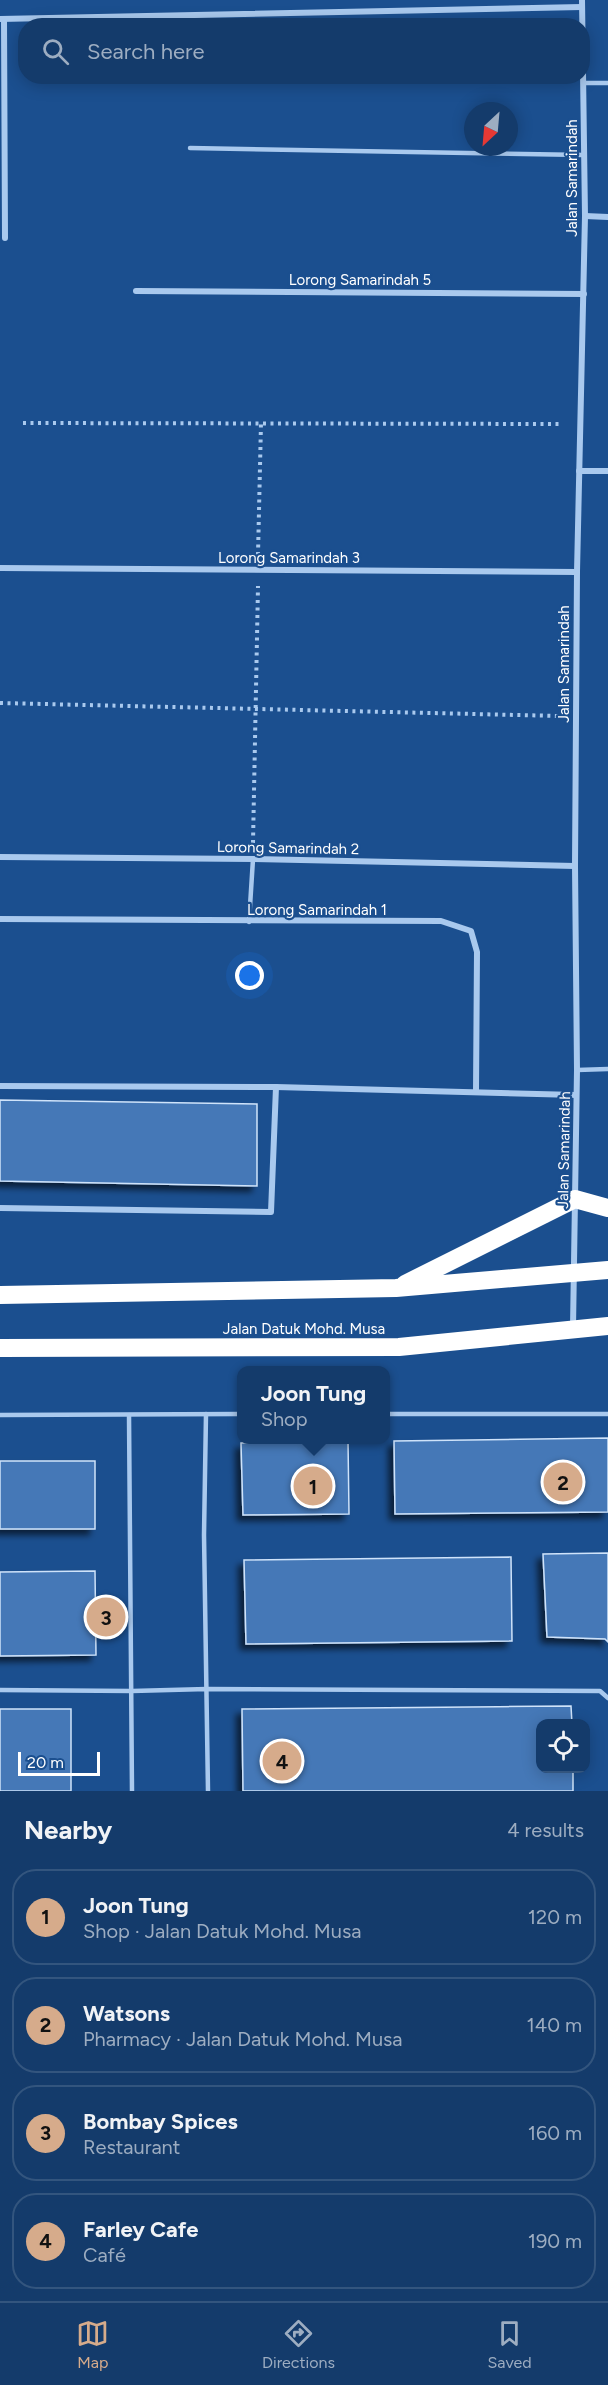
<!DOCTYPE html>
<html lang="en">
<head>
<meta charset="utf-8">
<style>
  :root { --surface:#143b6b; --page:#1d4271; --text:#f1f3f6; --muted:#9dadc1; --line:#33557e; --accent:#d6ab8b }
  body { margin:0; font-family:Figtree,sans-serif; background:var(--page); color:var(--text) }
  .controls { position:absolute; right:18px; bottom:18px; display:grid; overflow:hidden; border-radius:12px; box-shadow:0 3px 15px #0003 }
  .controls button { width:54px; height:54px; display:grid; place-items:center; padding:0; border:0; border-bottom:2px solid var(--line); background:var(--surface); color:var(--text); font:30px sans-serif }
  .compass { position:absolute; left:464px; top:102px; width:54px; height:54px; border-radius:50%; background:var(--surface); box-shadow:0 3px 15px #0003; rotate:206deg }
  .scale { position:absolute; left:18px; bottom:15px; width:82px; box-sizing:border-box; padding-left:6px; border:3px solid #fff; border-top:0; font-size:16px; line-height:21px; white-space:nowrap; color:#fff; -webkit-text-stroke:4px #1b4f8f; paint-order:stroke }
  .you { position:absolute; left:250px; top:976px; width:21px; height:21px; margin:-15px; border:4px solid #fff; border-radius:50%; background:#1a73e8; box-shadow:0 0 0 9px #1a73e833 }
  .badge { display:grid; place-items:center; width:39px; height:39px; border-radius:50%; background:var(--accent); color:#111; font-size:20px; font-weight:700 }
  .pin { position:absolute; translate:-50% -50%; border:3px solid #fff; box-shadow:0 2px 6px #0006 }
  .popup { position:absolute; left:237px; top:1366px; width:153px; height:78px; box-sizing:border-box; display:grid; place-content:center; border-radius:12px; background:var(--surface); filter:drop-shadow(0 2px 4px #0005); font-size:20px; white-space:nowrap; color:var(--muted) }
  .popup b { font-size:22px; color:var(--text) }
  .popup::after { content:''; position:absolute; left:50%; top:100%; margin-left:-12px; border:12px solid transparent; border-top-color:var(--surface) }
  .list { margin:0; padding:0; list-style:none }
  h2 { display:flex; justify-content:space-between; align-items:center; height:78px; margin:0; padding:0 24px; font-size:26px }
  h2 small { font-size:20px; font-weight:400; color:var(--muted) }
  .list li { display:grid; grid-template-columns:39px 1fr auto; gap:18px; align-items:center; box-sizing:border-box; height:96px; margin:0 12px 12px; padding:0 12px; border:2px solid var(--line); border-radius:24px }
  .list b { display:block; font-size:22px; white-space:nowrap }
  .list p { margin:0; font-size:20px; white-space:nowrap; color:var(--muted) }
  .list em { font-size:20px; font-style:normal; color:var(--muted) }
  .icon { flex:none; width:33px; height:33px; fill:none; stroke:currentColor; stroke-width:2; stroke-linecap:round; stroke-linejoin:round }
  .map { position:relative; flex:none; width:608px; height:1791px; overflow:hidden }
  .search { position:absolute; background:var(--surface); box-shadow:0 3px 15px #0003; left:18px; right:18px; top:18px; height:66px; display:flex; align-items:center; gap:15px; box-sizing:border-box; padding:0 21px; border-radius:24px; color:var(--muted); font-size:22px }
  .sheet { height:510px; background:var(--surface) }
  nav { display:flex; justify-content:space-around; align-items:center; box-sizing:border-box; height:84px; border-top:2px solid var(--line); background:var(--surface); font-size:16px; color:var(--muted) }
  nav a { display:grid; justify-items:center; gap:3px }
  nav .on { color:var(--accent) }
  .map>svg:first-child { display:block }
  .building { fill:#4478b7; stroke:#cfe3fa; stroke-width:1.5; filter:url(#shadow) }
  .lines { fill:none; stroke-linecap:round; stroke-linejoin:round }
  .path { stroke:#a9c9ee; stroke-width:4; stroke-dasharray:3 4.5; stroke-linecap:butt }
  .lane { stroke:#a9c9ee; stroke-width:4.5 }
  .street { stroke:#a9c9ee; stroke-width:6 }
  .highway { stroke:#fff; stroke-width:18 }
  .labels { text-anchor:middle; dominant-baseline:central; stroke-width:4.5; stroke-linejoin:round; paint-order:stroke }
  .street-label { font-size:15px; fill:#fff; stroke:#1b4f8f }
</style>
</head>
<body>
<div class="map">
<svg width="608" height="1791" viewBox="0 0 608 1791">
  <defs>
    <filter id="shadow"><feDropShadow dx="-5.5" dy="5.5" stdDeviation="3" flood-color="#0009"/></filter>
  </defs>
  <rect width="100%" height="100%" fill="#1b4f8f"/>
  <!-- building -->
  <g class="building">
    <path d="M0,1100L257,1104V1186L0,1181Z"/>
    <path d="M608,1438V1512L395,1514L394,1441Z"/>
    <path d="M348,1441L349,1514L243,1515L241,1443Z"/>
    <rect x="0" y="1461" width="95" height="68"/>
    <path d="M608,1553V1642L605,1639L547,1637L543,1554Z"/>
    <path d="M511,1557L512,1641L246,1644L244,1560Z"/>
    <path d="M95,1571L96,1655L0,1656V1572Z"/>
    <path d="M571,1706L572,1724H540V1768H573V1791H243L242,1709Z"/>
    <rect x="0" y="1709" width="71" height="82"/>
  </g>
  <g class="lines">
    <!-- path -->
    <g class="path">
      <path d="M23,423L563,424"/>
      <path d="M258,555L261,423"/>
      <path d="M0,703L560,716"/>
      <path d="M253,843L258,586"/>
    </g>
    <!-- lane -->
    <g class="lane">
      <path d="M583,83H608"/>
      <path d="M190,148L584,155"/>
      <path d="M249,922L253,859"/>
      <path d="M577,1070L608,1069"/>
      <path d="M206,1414L204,1535L208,1791"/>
      <path d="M385,1414H608"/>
      <path d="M0,1415L241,1414"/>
      <path d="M129,1415L132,1791"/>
      <path d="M0,1690L132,1691L207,1689L600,1691L608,1698"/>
    </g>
    <!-- street -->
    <g class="street">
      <path d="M0,19L582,7"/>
      <path d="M4,19L5,238"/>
      <path d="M585,216L608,217"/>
      <path d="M136,291L584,294"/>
      <path d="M579,471H608"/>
      <path d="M0,568L577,572"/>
      <path d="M0,857L253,859L575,866"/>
      <path d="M0,919L441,921L471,931L477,952L476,1092"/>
      <path d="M0,1086L276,1087L576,1095"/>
      <path d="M0,1208L271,1212L276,1087"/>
      <path d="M573,1328L577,1070L575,866L577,572L585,216L582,0"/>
    </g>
    <!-- highway -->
    <g class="highway">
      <path d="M405,1284L575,1199L608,1208"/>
      <path d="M0,1295L396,1288L608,1270"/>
      <path d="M0,1348L399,1347L608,1326"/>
    </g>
  </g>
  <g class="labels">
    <!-- street labels -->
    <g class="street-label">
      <text transform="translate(572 178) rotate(-90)">Jalan Samarindah</text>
      <text x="360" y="280">Lorong Samarindah 5</text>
      <text x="289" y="558">Lorong Samarindah 3</text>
      <text transform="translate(564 664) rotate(-90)">Jalan Samarindah</text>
      <text transform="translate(288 848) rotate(1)">Lorong Samarindah 2</text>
      <text x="317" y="910">Lorong Samarindah 1</text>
      <text transform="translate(564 1150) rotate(-89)">Jalan Samarindah</text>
      <text x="304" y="1329">Jalan Datuk Mohd. Musa</text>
    </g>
  </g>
</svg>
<div class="controls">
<button><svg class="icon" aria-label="locate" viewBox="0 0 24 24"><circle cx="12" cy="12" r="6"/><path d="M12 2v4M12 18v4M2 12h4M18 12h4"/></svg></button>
</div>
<svg class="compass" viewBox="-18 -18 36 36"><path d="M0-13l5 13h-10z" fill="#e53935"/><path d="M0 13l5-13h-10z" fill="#9dadc1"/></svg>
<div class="scale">20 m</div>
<div class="you"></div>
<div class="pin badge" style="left:313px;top:1486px">1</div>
<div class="popup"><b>Joon Tung</b>Shop</div>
<div class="pin badge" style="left:563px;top:1482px">2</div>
<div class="pin badge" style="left:106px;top:1617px">3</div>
<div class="pin badge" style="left:282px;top:1761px">4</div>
<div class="search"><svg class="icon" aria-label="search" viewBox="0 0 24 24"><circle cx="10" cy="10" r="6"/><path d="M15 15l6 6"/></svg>Search here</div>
</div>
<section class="sheet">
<h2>Nearby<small>4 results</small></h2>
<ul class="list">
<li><span class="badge">1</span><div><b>Joon Tung</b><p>Shop · Jalan Datuk Mohd. Musa</p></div><em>120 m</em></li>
<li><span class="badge">2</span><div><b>Watsons</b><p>Pharmacy · Jalan Datuk Mohd. Musa</p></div><em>140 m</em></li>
<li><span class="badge">3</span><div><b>Bombay Spices</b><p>Restaurant</p></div><em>160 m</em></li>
<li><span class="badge">4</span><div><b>Farley Cafe</b><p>Café</p></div><em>190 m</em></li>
</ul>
</section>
<nav>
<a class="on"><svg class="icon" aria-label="map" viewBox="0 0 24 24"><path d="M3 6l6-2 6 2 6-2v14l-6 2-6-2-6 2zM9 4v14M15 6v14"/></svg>Map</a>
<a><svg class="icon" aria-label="directions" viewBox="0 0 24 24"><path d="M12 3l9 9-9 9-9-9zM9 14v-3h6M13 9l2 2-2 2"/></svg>Directions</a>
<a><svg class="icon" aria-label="saved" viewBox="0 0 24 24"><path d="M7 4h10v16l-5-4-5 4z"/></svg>Saved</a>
</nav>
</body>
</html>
